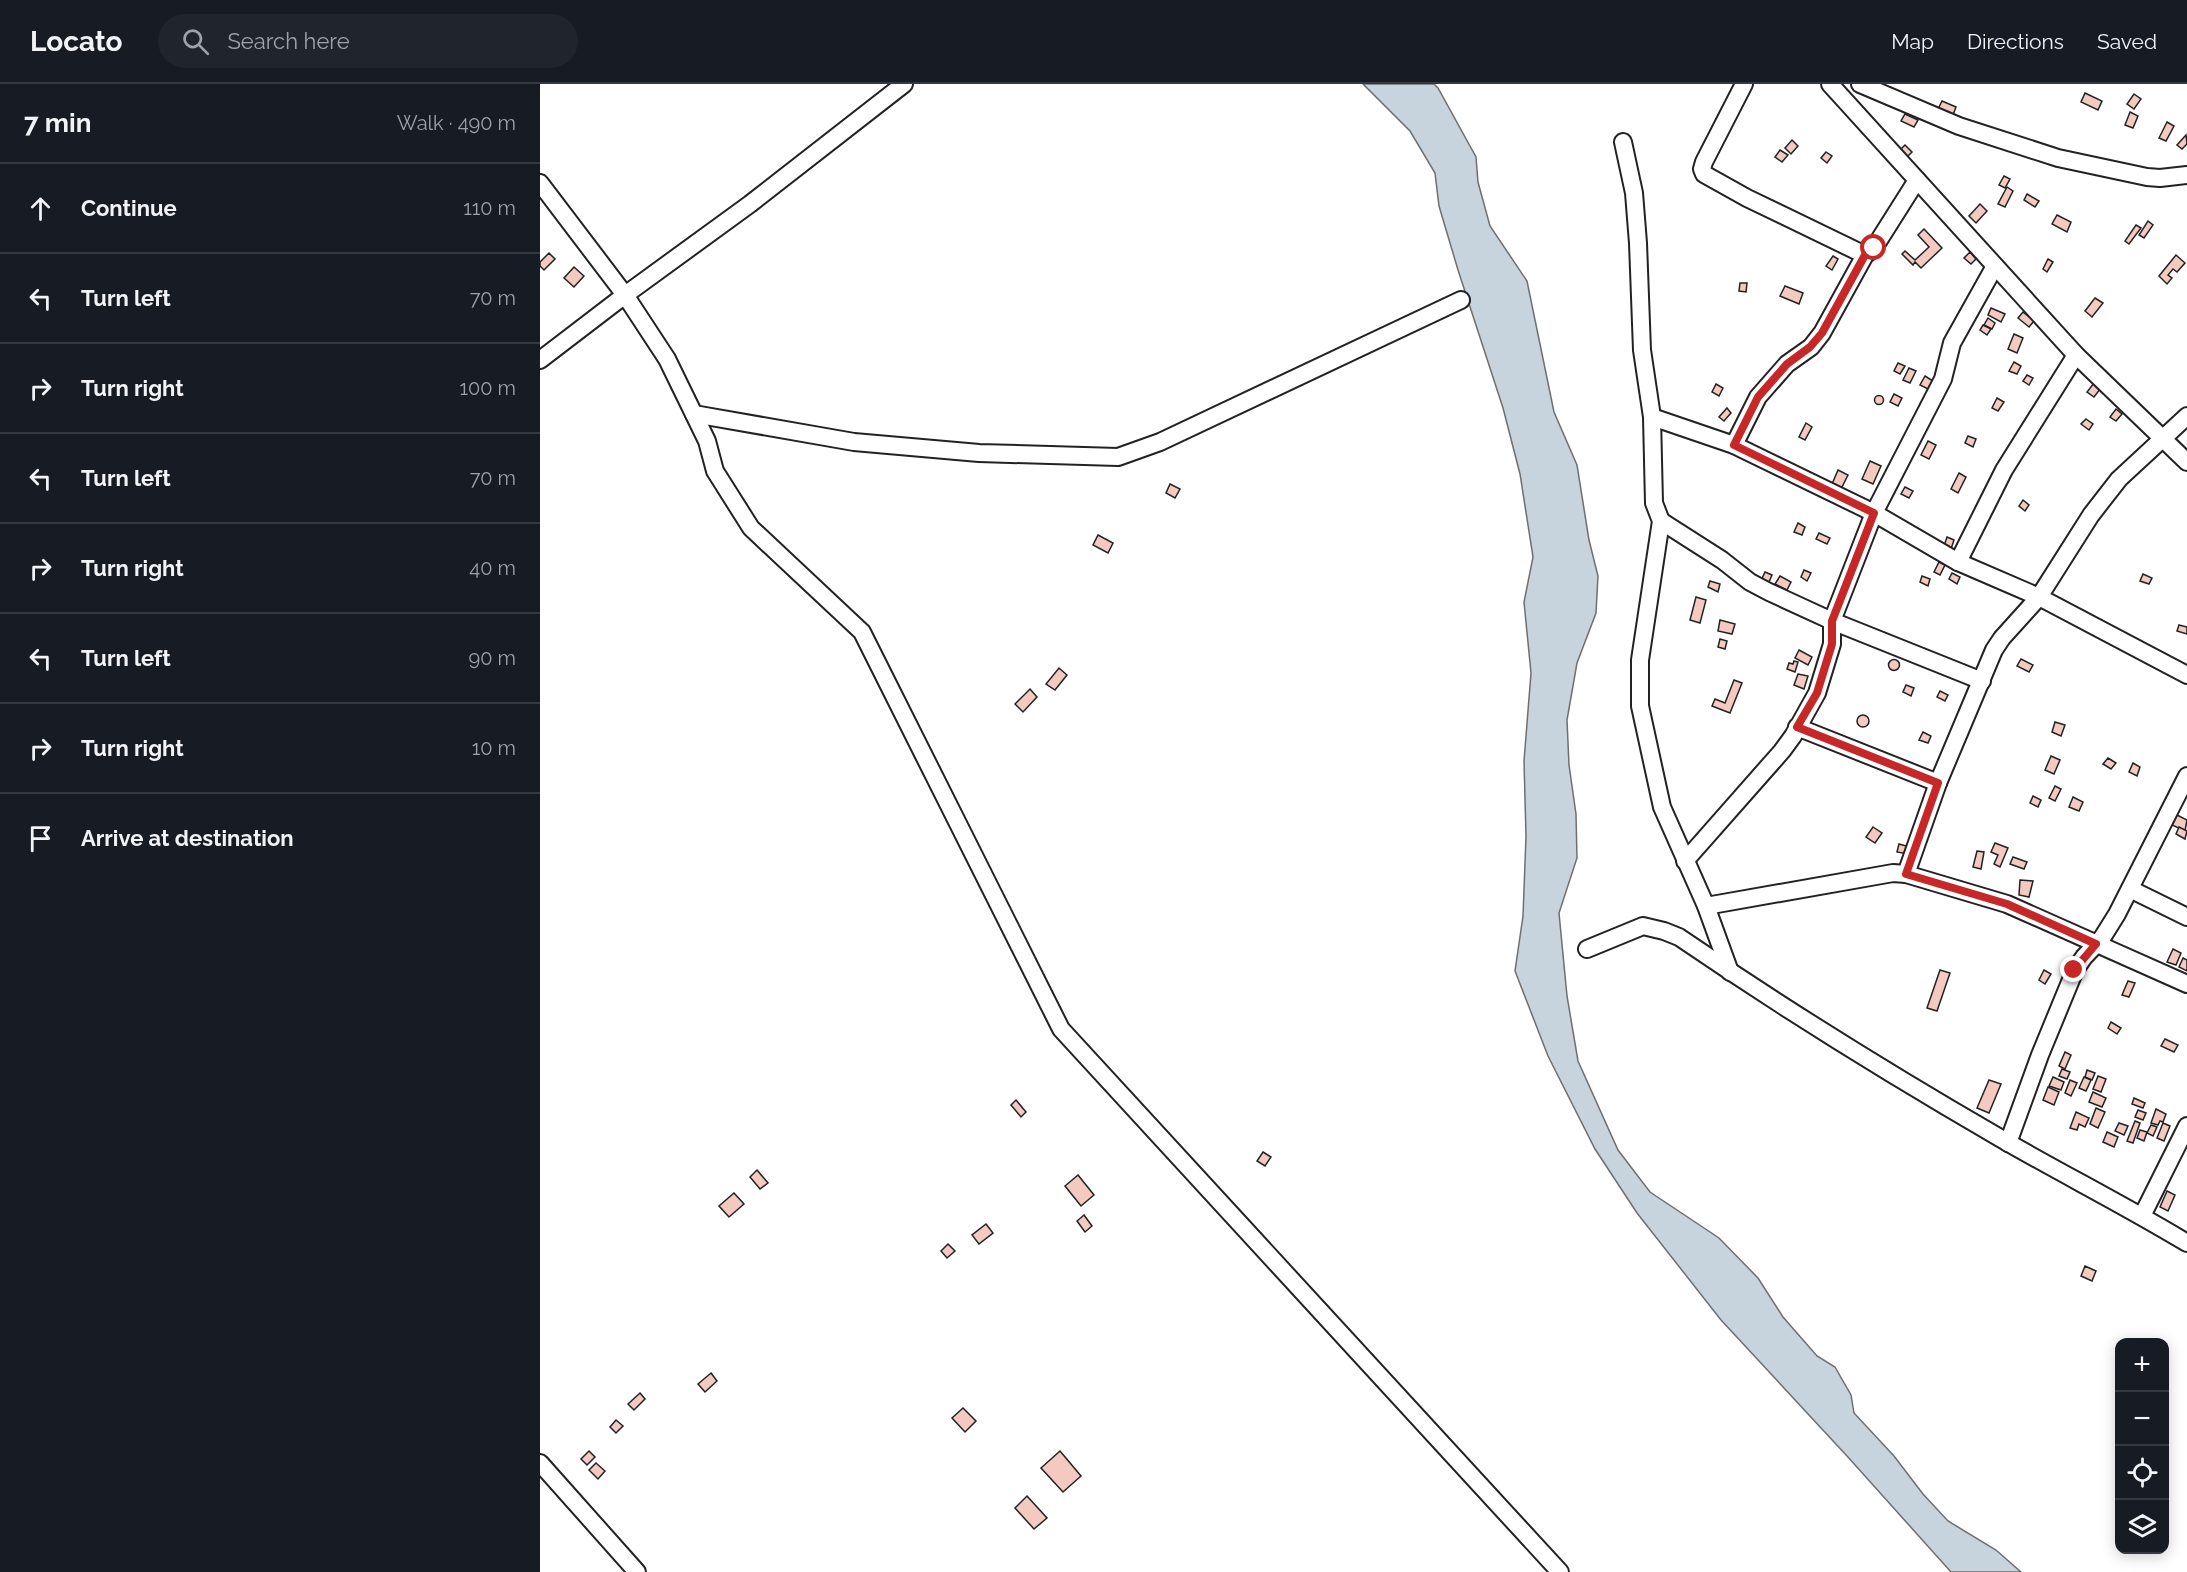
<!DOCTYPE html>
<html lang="en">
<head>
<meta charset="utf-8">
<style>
  :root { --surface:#171b24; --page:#20242c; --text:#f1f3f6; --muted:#9ea1a6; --line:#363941 }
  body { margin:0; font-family:Raleway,sans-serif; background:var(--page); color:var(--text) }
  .controls { position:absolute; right:18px; bottom:18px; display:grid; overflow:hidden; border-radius:12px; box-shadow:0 3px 15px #0003 }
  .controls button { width:54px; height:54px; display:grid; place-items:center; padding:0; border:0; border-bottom:2px solid var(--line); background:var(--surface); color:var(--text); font:30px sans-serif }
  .stop { position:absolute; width:18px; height:18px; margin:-14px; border:4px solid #c62828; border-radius:50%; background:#fff }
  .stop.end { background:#c62828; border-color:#fff; box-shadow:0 2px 6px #0008 }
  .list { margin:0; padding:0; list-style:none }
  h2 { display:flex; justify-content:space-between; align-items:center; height:78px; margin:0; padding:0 24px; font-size:26px }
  h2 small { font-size:20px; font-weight:400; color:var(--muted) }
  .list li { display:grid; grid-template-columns:39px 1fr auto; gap:18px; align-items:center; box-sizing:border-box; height:90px; padding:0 24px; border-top:2px solid var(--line) }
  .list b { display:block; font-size:22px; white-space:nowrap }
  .list em { font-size:20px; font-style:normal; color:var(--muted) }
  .icon { flex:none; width:33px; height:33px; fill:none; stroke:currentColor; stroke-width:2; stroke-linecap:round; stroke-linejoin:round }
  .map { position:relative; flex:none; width:1647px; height:1488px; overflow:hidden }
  header { display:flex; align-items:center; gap:36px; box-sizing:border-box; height:84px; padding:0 30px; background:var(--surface); border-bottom:2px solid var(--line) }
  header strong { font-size:28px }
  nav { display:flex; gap:33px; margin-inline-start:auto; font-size:21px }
  .search { width:420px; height:54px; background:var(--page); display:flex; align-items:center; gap:15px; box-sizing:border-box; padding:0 21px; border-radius:33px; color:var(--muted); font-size:22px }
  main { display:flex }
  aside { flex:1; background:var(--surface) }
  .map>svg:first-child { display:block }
  .water { fill:#c7d3dd; stroke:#6f6f6f; stroke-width:1.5 }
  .building { fill:#f3c9c0; stroke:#222; stroke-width:1.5 }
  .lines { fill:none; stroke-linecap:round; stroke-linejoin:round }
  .minor-casing { stroke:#222; stroke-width:20 }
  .minor { stroke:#fff; stroke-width:16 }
  .route { stroke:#c62828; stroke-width:8 }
</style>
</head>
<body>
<header>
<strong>Locato</strong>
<div class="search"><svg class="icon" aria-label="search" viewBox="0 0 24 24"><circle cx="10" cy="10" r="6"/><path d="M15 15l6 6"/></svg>Search here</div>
<nav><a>Map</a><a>Directions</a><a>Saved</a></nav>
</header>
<main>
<aside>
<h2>7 min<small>Walk · 490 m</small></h2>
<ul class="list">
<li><svg class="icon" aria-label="ahead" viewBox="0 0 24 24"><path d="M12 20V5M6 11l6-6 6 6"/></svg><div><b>Continue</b></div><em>110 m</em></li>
<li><svg class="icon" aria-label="left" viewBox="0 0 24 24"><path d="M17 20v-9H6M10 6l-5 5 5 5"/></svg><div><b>Turn left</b></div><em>70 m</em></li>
<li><svg class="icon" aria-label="right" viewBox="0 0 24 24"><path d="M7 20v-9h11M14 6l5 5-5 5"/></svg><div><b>Turn right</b></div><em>100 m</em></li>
<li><svg class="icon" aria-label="left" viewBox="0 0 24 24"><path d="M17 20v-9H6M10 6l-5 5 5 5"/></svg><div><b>Turn left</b></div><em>70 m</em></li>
<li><svg class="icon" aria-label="right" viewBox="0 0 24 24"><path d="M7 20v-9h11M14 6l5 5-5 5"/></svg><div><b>Turn right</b></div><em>40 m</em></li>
<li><svg class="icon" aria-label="left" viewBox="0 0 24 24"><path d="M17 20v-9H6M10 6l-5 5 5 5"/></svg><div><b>Turn left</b></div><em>90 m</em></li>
<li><svg class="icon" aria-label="right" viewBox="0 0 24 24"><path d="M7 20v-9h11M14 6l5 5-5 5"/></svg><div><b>Turn right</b></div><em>10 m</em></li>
<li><svg class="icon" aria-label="arrive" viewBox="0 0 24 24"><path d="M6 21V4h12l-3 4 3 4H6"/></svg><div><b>Arrive at destination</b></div></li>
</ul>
</aside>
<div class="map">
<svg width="1647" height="1488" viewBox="0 0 1647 1488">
  <rect width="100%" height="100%" fill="#fff"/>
  <!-- water -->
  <path class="water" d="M823,0H894L898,4L936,73L938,98L950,142L987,197L1014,328L1037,381L1049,456L1058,492L1056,529L1037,579L1027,636L1029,681L1036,730L1037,774L1019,829L1027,912L1038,977L1078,1066L1110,1108L1179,1154L1218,1194L1243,1233L1277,1272L1295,1283L1311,1311L1314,1329L1354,1372L1383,1410L1408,1437L1456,1466L1481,1488H1411L1307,1372L1181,1236L1097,1129L1055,1065L1008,972L975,887L983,832L986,752L984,677L991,589L984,518L993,473L980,390L963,324L918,186L899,122L895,89L870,47Z"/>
  <!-- building -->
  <g class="building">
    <path d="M1545,9L1562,17L1558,26L1541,18Z"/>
    <path d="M1594,10L1601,15L1594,25L1587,20Z"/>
    <path d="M1402,17L1416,23L1413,31L1398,25Z"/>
    <path d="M1590,28L1598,32L1593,44L1585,41Z"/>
    <path d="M1365,30L1378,36L1374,43L1361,37Z"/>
    <path d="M1627,38L1634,42L1626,57L1619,54Z"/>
    <path d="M1646,51L1647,60L1642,65L1637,61Z"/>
    <path d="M1252,56L1258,62L1251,70L1245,64Z"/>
    <path d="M1365,61L1372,68L1366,74L1359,67Z"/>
    <path d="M1240,66L1248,71L1242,78L1235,73Z"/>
    <path d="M1286,68L1292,72L1287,79L1281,74Z"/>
    <path d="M1464,92L1470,95L1465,104L1459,101Z"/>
    <path d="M1467,103L1473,107L1465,123L1458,120Z"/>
    <path d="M1487,110L1499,117L1495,123L1484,116Z"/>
    <path d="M1440,120L1447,127L1436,139L1429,132Z"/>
    <path d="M1517,131L1531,138L1527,148L1512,140Z"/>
    <path d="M1608,137L1613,141L1604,154L1599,151Z"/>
    <path d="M1596,141L1601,144L1589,160L1585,157Z"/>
    <path d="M1384,145L1402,164L1381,184L1375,178L1373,181L1362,170L1365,167L1375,176L1389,163L1378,151Z"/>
    <path d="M1430,168L1436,175L1431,180L1424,174Z"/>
    <path d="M9,169L15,175L4,186L0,182V178Z"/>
    <path d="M1636,171L1645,179L1637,188L1633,185L1628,191L1632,194L1627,200L1619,192Z"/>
    <path d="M1293,172L1298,175L1292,186L1286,182Z"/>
    <path d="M1508,175L1513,178L1507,188L1503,185Z"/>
    <path d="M34,183L44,192L34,203L24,194Z"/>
    <path d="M1200,199H1207L1206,208L1199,207Z"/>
    <path d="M1245,202L1263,209L1259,220L1240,212Z"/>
    <path d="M1555,214L1563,219L1552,233L1545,227Z"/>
    <path d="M1451,224L1465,230L1461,238L1448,231Z"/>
    <path d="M1483,228L1494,237L1489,243L1478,234Z"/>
    <path d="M1448,234L1455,239L1452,245L1444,241Z"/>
    <path d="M1443,241L1451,245L1447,251L1440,246Z"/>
    <path d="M1474,250L1483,254L1477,269L1468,265Z"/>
    <path d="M1474,278L1481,282L1477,290L1469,287Z"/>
    <path d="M1358,279L1365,282L1360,290L1354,287Z"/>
    <path d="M1369,284L1376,287L1370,299L1363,296Z"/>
    <path d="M1487,291L1493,294L1489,301L1483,297Z"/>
    <path d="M1385,292L1393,297L1388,305L1380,301Z"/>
    <path d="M1554,299L1561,304L1554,313L1547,308Z"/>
    <path d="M1176,300L1183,304L1179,312L1172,308Z"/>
    <path d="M1354,310L1362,314L1358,322L1350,318Z"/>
    <circle cx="1339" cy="316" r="4.5"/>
    <path d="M1457,314L1464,318L1458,327L1452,324Z"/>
    <path d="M1187,324L1191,329L1184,337L1179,333Z"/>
    <path d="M1576,325L1582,330L1576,337L1570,333Z"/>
    <path d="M1546,335L1553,340L1549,346L1541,340Z"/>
    <path d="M1266,339L1272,343L1265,356L1259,353Z"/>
    <path d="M1428,352L1436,355L1433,363L1425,359Z"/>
    <path d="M1388,357L1396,361L1389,375L1381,371Z"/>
    <path d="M1330,377L1341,382L1333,400L1322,395Z"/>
    <path d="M1298,386L1308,391L1301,405L1292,400Z"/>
    <path d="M1419,389L1426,393L1418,409L1411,405Z"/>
    <path d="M630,400L640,405L635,414L626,409Z"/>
    <path d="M1365,403L1373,407L1369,414L1361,410Z"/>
    <path d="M1483,416L1489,421L1485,427L1479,422Z"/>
    <path d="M1258,439L1265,443L1262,451L1254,448Z"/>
    <path d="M1279,449L1290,454L1287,460L1276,455Z"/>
    <path d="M558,451L573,459L568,469L553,461Z"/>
    <path d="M1407,453L1414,456L1411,465L1404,462Z"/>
    <path d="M1399,478L1405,481L1400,491L1394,488Z"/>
    <path d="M1264,486L1271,489L1267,497L1261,493Z"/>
    <path d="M1225,488L1232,491L1226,505L1219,501Z"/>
    <path d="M1412,489L1420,493L1417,500L1409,495Z"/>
    <path d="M1603,490L1612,494L1609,500L1600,497Z"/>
    <path d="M1240,492L1251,498L1247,506L1235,500Z"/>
    <path d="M1382,492L1390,495L1388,502L1380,498Z"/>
    <path d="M1170,497L1180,500L1178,508L1168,503Z"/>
    <path d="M1156,513L1166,516L1160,539L1150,536Z"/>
    <path d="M1180,536L1195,540L1192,550L1178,547Z"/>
    <path d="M1639,541L1647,543V550L1637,547Z"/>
    <path d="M1180,555L1187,557L1185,565L1178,563Z"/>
    <path d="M1259,566L1272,573L1268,581L1255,574Z"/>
    <path d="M1481,575L1493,581L1489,588L1477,582Z"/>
    <circle cx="1354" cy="581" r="5.5"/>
    <path d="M1254,577L1258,578L1255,588L1247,585L1249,579L1253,580Z"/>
    <path d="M519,584L527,591L515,606L506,600Z"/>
    <path d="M1258,590L1268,592L1264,605L1254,601Z"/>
    <path d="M1194,596L1202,599L1190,629L1172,622L1175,615L1185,619Z"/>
    <path d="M1366,601L1374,604L1371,612L1363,608Z"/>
    <path d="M490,605L497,613L483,628L475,620Z"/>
    <path d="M1400,607L1408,611L1405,617L1397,613Z"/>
    <circle cx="1323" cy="637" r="6"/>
    <path d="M1515,638L1525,641L1521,652L1512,648Z"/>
    <path d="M1383,648L1391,652L1388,659L1379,656Z"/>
    <path d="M1511,672L1520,676L1514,690L1505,686Z"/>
    <path d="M1568,674L1576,679L1571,685L1563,680Z"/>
    <path d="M1593,679L1600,683L1597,692L1589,688Z"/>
    <path d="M1515,702L1521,705L1515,717L1509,714Z"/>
    <path d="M1493,712L1501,716L1498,723L1490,719Z"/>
    <path d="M1533,713L1543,718L1539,727L1529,723Z"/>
    <path d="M1637,731L1647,736L1645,747L1632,741Z"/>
    <path d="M1333,743L1342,749L1335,759L1326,753Z"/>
    <path d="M1639,743L1647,747L1645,755L1636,750Z"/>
    <path d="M1455,759L1468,764L1460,783L1454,780L1458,771L1451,768Z"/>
    <path d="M1359,760L1370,763L1368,770L1357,768Z"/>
    <path d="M1437,767L1444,768L1441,785L1433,783Z"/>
    <path d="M1473,773L1487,778L1484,785L1470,780Z"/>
    <path d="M1480,796L1493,797L1489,813L1479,811Z"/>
    <path d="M1633,865L1641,869L1636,881L1627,878Z"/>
    <path d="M1643,874L1647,876V887L1639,883Z"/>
    <path d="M1400,886L1410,889L1397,927L1387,924Z"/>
    <path d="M1504,886L1511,890L1505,900L1499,896Z"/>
    <path d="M1588,897L1595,899L1589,913L1582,911Z"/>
    <path d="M1571,938L1581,944L1577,950L1568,944Z"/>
    <path d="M1625,955L1638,961L1634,968L1621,962Z"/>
    <path d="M1525,968L1531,971L1525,985L1519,982Z"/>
    <path d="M1522,985L1530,988L1527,995L1519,992Z"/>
    <path d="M1547,986L1555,989L1552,996L1545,993Z"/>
    <path d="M1558,992L1566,995L1561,1008L1553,1005Z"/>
    <path d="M1513,993L1524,998L1521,1006L1509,1002Z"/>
    <path d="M1544,993L1551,996L1546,1007L1539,1004Z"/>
    <path d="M1449,996L1461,1000L1449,1029L1437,1024Z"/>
    <path d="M1530,996L1537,999L1531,1012L1525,1009Z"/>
    <path d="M1508,1003L1519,1008L1514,1021L1503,1016Z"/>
    <path d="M1553,1008L1566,1014L1562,1023L1549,1018Z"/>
    <path d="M1594,1014L1605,1019L1603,1024L1592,1020Z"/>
    <path d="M476,1016L486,1028L481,1033L471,1021Z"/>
    <path d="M1556,1024L1565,1028L1558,1044L1550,1040Z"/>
    <path d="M1616,1025L1626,1030L1623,1038L1620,1037L1618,1041L1611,1039Z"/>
    <path d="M1598,1026L1606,1029L1603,1036L1595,1033Z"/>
    <path d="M1536,1028L1549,1034L1545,1043L1539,1040L1537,1046L1530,1044Z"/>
    <path d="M1595,1037L1600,1039L1593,1059L1587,1057Z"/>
    <path d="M1579,1039L1588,1042L1584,1051L1575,1047Z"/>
    <path d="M1623,1039L1630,1042L1624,1057L1617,1054Z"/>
    <path d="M1611,1041L1617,1043L1613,1052L1607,1049Z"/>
    <path d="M1600,1046L1607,1048L1604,1057L1597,1054Z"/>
    <path d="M1567,1048L1578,1053L1574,1063L1563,1058Z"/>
    <path d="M723,1068L731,1073L725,1082L717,1077Z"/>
    <path d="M217,1086L228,1099L220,1105L210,1093Z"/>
    <path d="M538,1091L554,1111L541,1122L525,1102Z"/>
    <path d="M1627,1107L1635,1111L1628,1127L1620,1123Z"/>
    <path d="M194,1109L204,1120L189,1133L179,1122Z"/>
    <path d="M544,1131L552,1142L545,1148L537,1137Z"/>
    <path d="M446,1140L453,1149L439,1160L432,1151Z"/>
    <path d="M408,1160L415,1167L407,1174L401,1167Z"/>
    <path d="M1545,1182L1556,1187L1552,1197L1541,1192Z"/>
    <path d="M171,1289L177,1297L165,1308L158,1300Z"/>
    <path d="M100,1309L105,1315L94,1326L88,1320Z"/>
    <path d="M423,1324L436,1337L425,1348L412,1334Z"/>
    <path d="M76,1336L83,1342L76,1349L70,1343Z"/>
    <path d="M49,1367L55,1373L47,1381L41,1375Z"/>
    <path d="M520,1367L541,1392L523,1408L501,1384Z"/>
    <path d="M56,1379L65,1387L58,1395L49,1386Z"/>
    <path d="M487,1412L507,1434L494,1445L475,1424Z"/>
  </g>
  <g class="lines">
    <!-- minor casing -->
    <g class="minor-casing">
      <g id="minor">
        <path d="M1204,0L1164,78L1162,85L1164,90L1207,114L1325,171"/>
        <path d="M1290,0L1536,271L1647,378"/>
        <path d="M1320,0L1419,42L1518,74L1607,93L1620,94L1647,91"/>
        <path d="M1083,58L1094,109L1098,159L1102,266L1112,333L1114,419L1121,437L1100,576V622L1122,723L1166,822L1190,888"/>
        <path d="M0,99L85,211L127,275L167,357L175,387L211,444L322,548L521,945L1020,1488"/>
        <path d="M0,276L85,211L210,120L364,0"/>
        <path d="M154,330L314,358L439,369L578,373L620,358L921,216"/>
        <path d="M1112,333L1194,361L1334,429L1418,478L1499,513L1647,591"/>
        <path d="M1194,361L1218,313L1247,280L1271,263L1282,249L1325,171L1334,164L1377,96"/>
        <path d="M1121,437L1182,476L1210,498L1229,508L1292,537L1442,597"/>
        <path d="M1418,478L1464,386L1536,271"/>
        <path d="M1257,643L1398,699"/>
        <path d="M1145,777L1242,667L1253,652L1277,609L1292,560V537L1334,429L1403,295L1412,259L1455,182"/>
        <path d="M1366,790L1398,699L1454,566L1462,554L1499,513L1551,431L1579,395L1647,332"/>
        <path d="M1590,805L1647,833"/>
        <path d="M1166,822L1353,789L1366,790L1467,820L1647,900"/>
        <path d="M1047,865L1103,842L1124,847L1139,853C1243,924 1351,991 1460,1054C1522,1090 1586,1122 1647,1159"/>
        <path d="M1468,1059L1500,971L1535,886L1544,873L1562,854L1577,830L1647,692"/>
        <path d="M1602,1132L1647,1042"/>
        <path d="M0,1379L97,1488"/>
      </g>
    </g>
    <!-- minor -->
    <use href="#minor" class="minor"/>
  </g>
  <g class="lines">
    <!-- route -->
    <path class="route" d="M1334,164L1325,171L1282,249L1270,263L1247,280L1218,313L1194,361L1334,429L1292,537V560L1277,609L1257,643L1398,699L1366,790L1467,820L1556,860L1534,886"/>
  </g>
</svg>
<div class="controls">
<button>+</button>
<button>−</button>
<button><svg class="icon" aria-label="locate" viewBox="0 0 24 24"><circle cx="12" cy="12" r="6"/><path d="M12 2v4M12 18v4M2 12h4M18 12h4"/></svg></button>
<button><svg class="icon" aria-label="layers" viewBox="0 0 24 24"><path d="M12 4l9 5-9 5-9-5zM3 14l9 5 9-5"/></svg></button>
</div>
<div class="stop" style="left:1334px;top:164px"></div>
<div class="stop end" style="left:1534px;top:886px"></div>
</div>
</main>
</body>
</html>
